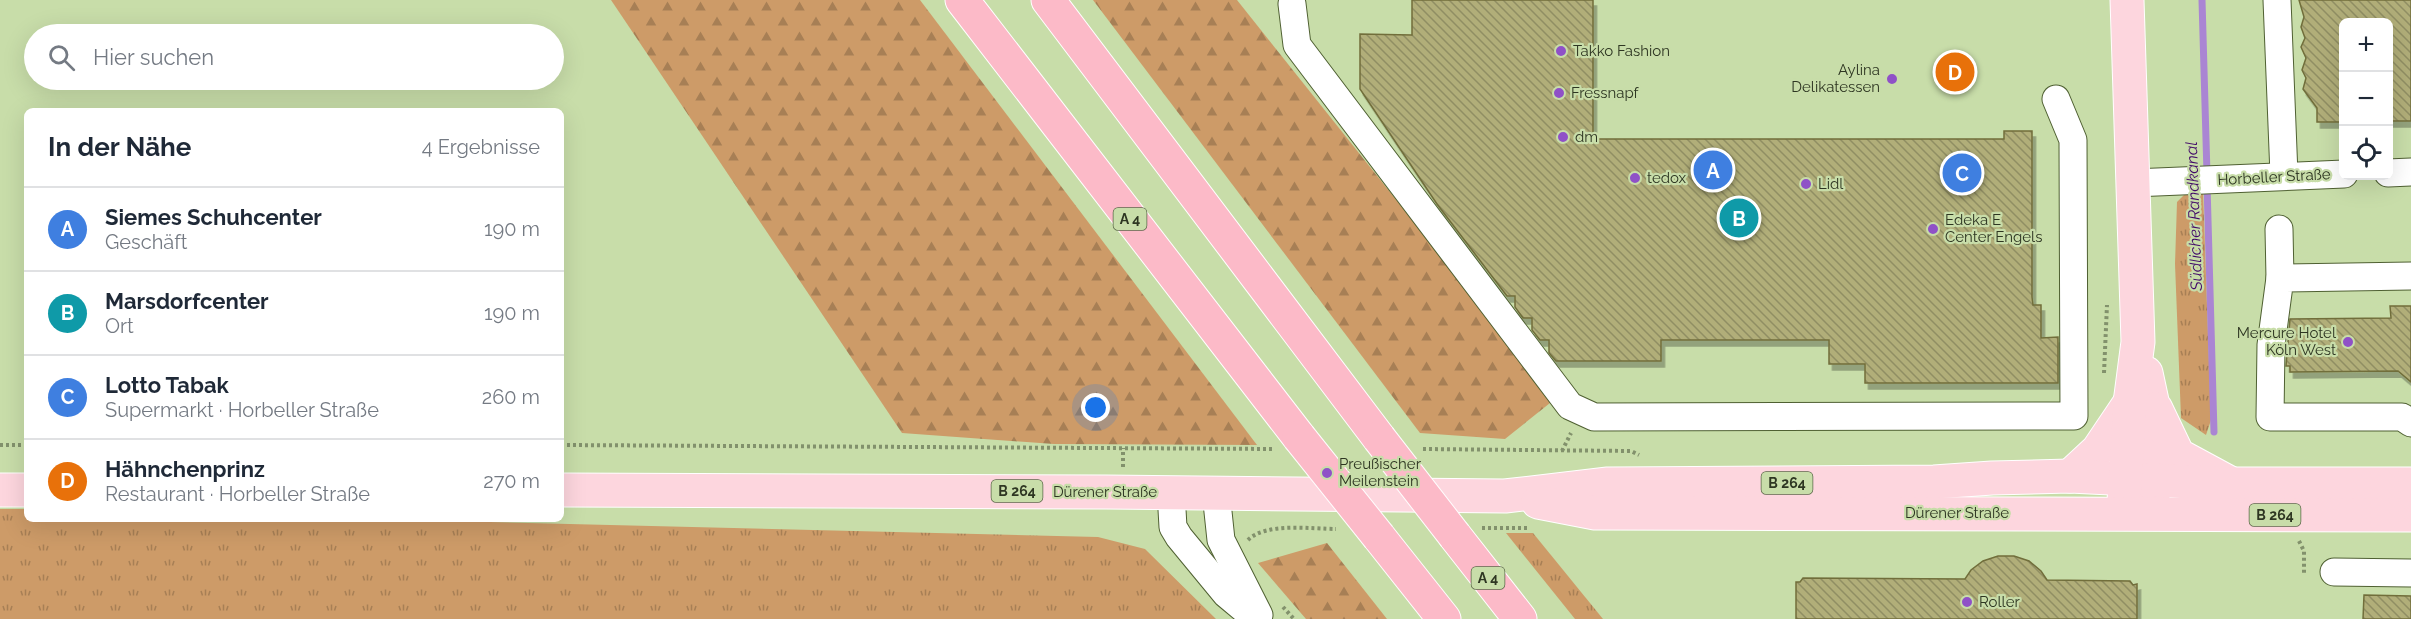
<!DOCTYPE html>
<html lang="de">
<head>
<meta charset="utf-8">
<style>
  :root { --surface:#fff; --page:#f2f2f3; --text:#1f2937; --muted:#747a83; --line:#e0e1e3; --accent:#8f51c7 }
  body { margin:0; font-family:Raleway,sans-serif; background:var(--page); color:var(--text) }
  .controls { position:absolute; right:18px; top:18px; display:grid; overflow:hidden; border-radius:9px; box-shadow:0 6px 24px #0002 }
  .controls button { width:54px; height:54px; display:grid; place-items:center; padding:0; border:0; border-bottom:2px solid var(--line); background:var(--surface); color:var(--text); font:30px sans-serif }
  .you { position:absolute; left:1096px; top:408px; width:21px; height:21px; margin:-15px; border:4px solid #fff; border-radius:50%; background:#1a73e8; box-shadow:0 0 0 9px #1a73e833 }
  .badge { display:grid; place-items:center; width:39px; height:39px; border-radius:50%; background:var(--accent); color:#fff; font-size:20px; font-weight:700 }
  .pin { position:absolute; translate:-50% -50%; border:3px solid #fff; box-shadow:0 2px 6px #0006 }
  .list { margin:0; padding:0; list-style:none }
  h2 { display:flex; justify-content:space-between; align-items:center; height:78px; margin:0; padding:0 24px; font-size:26px }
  h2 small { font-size:20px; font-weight:400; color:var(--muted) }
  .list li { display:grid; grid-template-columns:39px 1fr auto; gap:18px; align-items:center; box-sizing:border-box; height:84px; padding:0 24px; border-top:2px solid var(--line) }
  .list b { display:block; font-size:22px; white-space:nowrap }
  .list p { margin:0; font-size:20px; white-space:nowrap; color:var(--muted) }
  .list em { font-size:20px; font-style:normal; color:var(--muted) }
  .icon { flex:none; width:33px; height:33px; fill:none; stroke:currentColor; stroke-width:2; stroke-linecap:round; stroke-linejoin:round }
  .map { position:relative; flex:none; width:2411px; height:619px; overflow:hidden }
  .search { position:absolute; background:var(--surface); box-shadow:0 6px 24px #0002; left:24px; top:24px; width:540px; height:66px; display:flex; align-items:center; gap:15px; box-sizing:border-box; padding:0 21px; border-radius:33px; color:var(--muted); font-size:22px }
  .panel { position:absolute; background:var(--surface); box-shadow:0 6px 24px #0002; left:24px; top:108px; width:540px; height:414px; border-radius:9px }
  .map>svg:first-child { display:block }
  .grass { fill:url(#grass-tufts) }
  .forest { fill:url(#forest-firs) }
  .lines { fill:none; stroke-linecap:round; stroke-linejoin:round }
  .stream { stroke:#aa85d3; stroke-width:7 }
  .building { fill:url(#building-back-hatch); stroke:#716e3b; stroke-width:1.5; filter:url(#shadow) }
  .minor-casing { stroke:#4f6032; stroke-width:29 }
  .major-casing { stroke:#fff; stroke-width:35 }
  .highway-casing { stroke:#fff; stroke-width:35 }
  .path { stroke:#82916c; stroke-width:4; stroke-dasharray:3 3; stroke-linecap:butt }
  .minor { stroke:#fff; stroke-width:27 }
  .major { stroke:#fdd6de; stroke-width:33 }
  .highway { stroke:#fcbac8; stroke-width:33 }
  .highway-bridge-casing { stroke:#fff; stroke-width:35; stroke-linecap:butt }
  .highway-bridge { stroke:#fcbac8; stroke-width:33 }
  .poi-dot { fill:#8f51c7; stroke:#c8dda9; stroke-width:2 }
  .labels { text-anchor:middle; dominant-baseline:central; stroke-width:4.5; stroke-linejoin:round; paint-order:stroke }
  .shield { fill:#c8dda9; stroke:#5c684a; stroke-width:1.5 }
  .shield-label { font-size:14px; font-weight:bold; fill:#2e3622 }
  .poi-label { font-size:15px; fill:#2e3622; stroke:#c8dda9; text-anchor:start }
  .street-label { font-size:15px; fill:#2e3622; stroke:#c8dda9 }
  .water-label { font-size:16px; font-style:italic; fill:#410868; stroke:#c8dda9 }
</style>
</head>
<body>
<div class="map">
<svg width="2411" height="619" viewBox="0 0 2411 619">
  <defs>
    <pattern id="grass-tufts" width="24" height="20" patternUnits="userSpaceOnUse" patternTransform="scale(1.5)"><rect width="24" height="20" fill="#cd9b68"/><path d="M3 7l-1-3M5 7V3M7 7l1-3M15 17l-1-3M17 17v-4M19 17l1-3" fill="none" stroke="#a77f55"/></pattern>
    <pattern id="forest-firs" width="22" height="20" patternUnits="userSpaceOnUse" patternTransform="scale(1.5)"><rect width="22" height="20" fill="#cd9b68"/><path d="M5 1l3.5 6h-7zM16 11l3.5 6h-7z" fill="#a77f55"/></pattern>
    <pattern id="building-back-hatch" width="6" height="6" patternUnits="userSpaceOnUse" patternTransform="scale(1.5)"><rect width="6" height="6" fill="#b1ae79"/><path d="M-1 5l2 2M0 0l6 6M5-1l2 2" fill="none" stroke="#908e63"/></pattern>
    <filter id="shadow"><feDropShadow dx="3.5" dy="6" stdDeviation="0" flood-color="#0004"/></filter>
  </defs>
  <rect width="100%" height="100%" fill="#c8dda9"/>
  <!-- grass -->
  <g class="grass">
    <path d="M2203,191L2211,420L2206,435L2181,418L2175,264L2177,202L2187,192Z"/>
    <path d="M0,509H27V519H371L1098,537L1145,549L1216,619H0Z"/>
    <path d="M1533,533L1603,619H1575L1506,533Z"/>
  </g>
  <!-- forest -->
  <g class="forest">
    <path d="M611,0H920L1257,445L1054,444L902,433Z"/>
    <path d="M1093,0H1237L1555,399L1505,439L1420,433Z"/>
    <path d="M1327,543L1387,619H1306L1258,563Z"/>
  </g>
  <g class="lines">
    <!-- stream -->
    <g class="stream">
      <path d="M2202,0L2207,174"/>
      <path d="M2207,185L2214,432"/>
    </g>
  </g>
  <!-- building -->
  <g class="building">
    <path d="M1412,0H1593V139H2004V131H2032V297L2033,305H2041V338L2058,337V383H1865V364H1829V340H1661V361H1556L1549,353V340H1540L1532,330V318H1523L1515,307V296H1507L1437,204L1360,89V34L1412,35Z"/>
    <path d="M2299,0H2411V121H2388V22H2343V122H2317V108L2303,89L2306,78L2302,70L2306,58L2301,47L2305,38L2301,27L2304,17Z"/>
    <path d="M2390,306H2411V382L2398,371L2290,372V366H2286L2290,319L2391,318Z"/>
    <path d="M1998,556H2014L2029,561L2041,571L2047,580L2130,581L2133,585L2137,584V619H1796V582H1800L1803,578L1965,579L1971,570L1983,561Z"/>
    <path d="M2364,595L2411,596V619H2363Z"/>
  </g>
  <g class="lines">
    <!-- minor casing -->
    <g class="minor-casing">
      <g id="minor">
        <path d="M2277,0L2284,175"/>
        <path d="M1292,4L1297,45L1570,406L1594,417L2074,416L2073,140L2056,99"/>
        <path d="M2388,173L2411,172"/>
        <path d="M2133,183L2344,174"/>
        <path d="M2279,229L2280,278"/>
        <path d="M2411,276L2280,278L2271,345L2270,417H2402L2411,423"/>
        <path d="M1171,492L1173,527L1179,537L1226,594L1256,619"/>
        <path d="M1216,493L1221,540L1259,615"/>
        <path d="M2334,572L2411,573"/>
      </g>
    </g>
    <!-- major casing -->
    <g class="major-casing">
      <g id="major">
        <path d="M2146,373L2152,401L2153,504"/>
        <path d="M2156,409L2178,455L2228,482"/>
        <path d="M2070,476L2098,450L2129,404"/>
        <path d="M0,490H27"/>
        <path d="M561,490L1106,492L1505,496L1608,484L1934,482L1992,478L2070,476L2232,484H2411"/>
        <path d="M2124,501L2130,403L2138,342L2127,0"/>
        <path d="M1538,502L1595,513L2411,515"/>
      </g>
    </g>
    <!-- highway casing -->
    <g class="highway-casing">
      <g id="highway">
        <path d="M962,0L1299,437"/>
        <path d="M1048,0L1379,438"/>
        <path d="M1455,536L1520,619"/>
        <path d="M1379,537L1444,619"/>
      </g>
    </g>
    <!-- path -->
    <g class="path">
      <path d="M2104,373L2107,305"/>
      <path d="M0,445H27"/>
      <path d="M561,445L1274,449"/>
      <path d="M1423,449L1631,451L1639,455"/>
      <path d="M1562,451L1571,433"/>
      <path d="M1123,467V448"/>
      <path d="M1482,528H1528"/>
      <path d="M1248,540C1266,522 1312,529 1336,529"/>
      <path d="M2299,541L2304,551V575"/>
      <path d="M1283,607L1294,619"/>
    </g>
    <!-- minor -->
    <use href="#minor" class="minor"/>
    <!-- major -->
    <use href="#major" class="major"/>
    <!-- highway -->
    <use href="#highway" class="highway"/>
    <!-- highway-bridge casing -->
    <g class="highway-bridge-casing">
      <g id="highway-bridge">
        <path d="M1299,437L1379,537"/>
        <path d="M1379,438L1455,536"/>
      </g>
    </g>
    <!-- highway-bridge -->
    <use href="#highway-bridge" class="highway-bridge"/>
  </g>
  <!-- markers -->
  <g class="poi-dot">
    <circle cx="1561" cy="51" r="6"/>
    <circle cx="1892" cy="79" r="6"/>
    <circle cx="1559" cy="93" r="6"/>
    <circle cx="1563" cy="137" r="6"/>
    <circle cx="1635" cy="178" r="6"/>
    <circle cx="1806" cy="184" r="6"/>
    <circle cx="1933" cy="229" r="6"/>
    <circle cx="2348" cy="342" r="6"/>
    <circle cx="1327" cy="473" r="6"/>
    <circle cx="1967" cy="602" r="6"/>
  </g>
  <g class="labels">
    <!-- shield labels -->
    <g class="shield">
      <rect x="1113.5" y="208" width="33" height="22" rx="4.5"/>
      <rect x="1761.5" y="472" width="51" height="22" rx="4.5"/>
      <rect x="991.5" y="480" width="51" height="22" rx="4.5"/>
      <rect x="2249.5" y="504" width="51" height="22" rx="4.5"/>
      <rect x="1471.5" y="567" width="33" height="22" rx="4.5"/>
    </g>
    <g class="shield-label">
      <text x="1130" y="219">A 4</text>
      <text x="1787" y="483">B 264</text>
      <text x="1017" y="491">B 264</text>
      <text x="2275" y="515">B 264</text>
      <text x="1488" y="578">A 4</text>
    </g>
    <!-- poi labels -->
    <g class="poi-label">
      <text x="1573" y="51">Takko Fashion</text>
      <text x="1880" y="70" text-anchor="end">Aylina<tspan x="1880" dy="17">Delikatessen</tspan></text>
      <text x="1571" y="93">Fressnapf</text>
      <text x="1575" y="137">dm</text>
      <text x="1647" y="178">tedox</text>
      <text x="1818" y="184">Lidl</text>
      <text x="1945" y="220">Edeka E<tspan x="1945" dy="17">Center Engels</tspan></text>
      <text x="2336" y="333" text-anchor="end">Mercure Hotel<tspan x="2336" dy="17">Köln West</tspan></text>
      <text x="1339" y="464">Preußischer<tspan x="1339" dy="17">Meilenstein</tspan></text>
      <text x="1979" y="602">Roller</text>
    </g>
    <!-- street labels -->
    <g class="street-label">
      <text transform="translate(2274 177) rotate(-3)">Horbeller Straße</text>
      <text x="1105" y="492">Dürener Straße</text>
      <text x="1957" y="513">Dürener Straße</text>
    </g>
    <!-- water labels -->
    <g class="water-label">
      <text transform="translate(2194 216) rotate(-92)">Südlicher Randkanal</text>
    </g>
  </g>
</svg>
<div class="controls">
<button>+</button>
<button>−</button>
<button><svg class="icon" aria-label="locate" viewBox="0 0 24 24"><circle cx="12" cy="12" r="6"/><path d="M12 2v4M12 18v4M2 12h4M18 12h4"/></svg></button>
</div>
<div class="you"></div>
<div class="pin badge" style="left:1713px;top:170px;background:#3f7fe0">A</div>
<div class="pin badge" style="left:1739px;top:218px;background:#0f9aa8">B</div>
<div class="pin badge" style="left:1962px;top:173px;background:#3f7fe0">C</div>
<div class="pin badge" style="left:1955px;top:72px;background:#e8710a">D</div>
<div class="search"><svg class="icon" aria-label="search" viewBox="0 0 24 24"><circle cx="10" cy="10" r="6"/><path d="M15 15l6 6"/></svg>Hier suchen</div>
<section class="panel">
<h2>In der Nähe<small>4 Ergebnisse</small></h2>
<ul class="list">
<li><span class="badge" style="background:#3f7fe0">A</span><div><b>Siemes Schuhcenter</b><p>Geschäft</p></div><em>190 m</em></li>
<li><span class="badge" style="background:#0f9aa8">B</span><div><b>Marsdorfcenter</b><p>Ort</p></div><em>190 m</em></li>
<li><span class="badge" style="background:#3f7fe0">C</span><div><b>Lotto Tabak</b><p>Supermarkt · Horbeller Straße</p></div><em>260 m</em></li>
<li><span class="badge" style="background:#e8710a">D</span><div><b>Hähnchenprinz</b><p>Restaurant · Horbeller Straße</p></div><em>270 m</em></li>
</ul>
</section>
</div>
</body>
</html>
